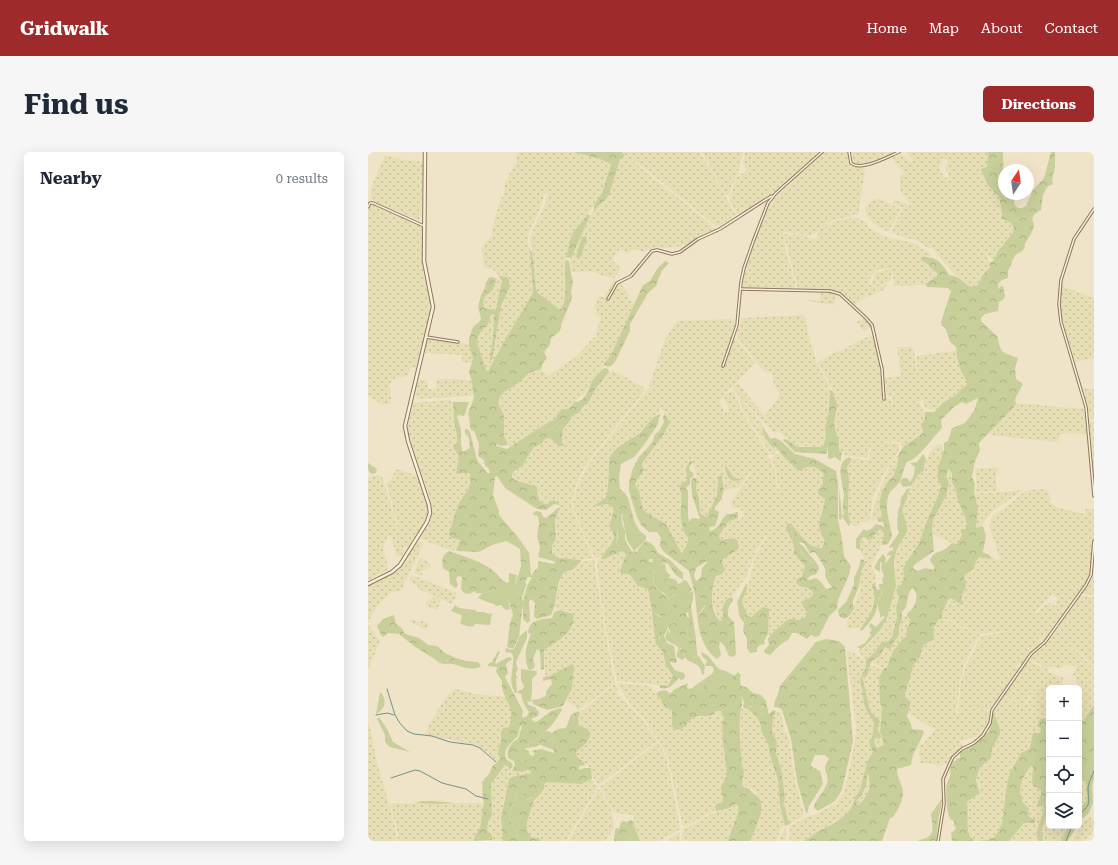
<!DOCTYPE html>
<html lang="en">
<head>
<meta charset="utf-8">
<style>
  :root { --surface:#fff; --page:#f6f6f7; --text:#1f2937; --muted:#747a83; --line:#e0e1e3; --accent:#9e2a2b }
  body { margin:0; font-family:"Roboto Serif",serif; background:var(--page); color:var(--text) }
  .controls { position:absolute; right:12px; bottom:12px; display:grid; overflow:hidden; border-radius:6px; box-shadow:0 4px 16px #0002 }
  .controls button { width:36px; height:36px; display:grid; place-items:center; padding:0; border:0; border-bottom:1px solid var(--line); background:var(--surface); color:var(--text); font:20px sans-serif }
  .compass { position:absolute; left:630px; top:12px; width:36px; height:36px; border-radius:50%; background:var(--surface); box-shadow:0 4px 16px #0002; rotate:13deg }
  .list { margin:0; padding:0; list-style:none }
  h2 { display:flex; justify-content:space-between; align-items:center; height:52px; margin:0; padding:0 16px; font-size:17px }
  h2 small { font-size:13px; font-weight:400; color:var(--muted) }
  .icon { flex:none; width:22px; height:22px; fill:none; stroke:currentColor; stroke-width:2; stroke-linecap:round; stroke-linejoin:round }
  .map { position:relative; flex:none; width:726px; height:689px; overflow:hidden; border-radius:6px }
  header { display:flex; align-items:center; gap:24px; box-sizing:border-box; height:56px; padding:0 20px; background:var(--accent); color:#fff }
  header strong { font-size:19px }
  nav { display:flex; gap:22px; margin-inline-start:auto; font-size:14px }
  .intro { display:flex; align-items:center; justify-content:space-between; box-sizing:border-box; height:96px; padding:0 24px }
  h1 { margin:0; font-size:28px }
  .button { padding:10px 18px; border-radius:6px; background:var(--accent); color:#fff; font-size:14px; font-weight:700 }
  main { display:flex; gap:24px; padding:0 24px }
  aside { flex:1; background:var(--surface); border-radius:6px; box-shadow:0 4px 16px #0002 }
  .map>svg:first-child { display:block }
  .farmland { fill:url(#farmland-dots); fill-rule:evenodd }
  .grass { fill:#c9cf9b }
  .forest { fill:url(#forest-crowns); fill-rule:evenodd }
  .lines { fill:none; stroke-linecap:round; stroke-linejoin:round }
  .stream { stroke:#6f938a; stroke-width:1 }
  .minor-casing { stroke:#8d765c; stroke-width:3.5 }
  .tertiary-casing { stroke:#8d765c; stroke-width:4.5 }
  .minor { stroke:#faf1dc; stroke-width:1.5 }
  .tertiary { stroke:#faf1dc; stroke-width:2.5 }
</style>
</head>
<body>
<header>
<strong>Gridwalk</strong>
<nav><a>Home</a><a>Map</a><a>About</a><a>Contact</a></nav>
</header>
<div class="intro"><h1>Find us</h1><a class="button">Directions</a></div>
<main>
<aside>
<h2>Nearby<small>0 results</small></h2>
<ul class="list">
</ul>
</aside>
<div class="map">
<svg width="726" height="689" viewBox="0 0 726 689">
  <defs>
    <pattern id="farmland-dots" width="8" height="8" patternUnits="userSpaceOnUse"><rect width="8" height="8" fill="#e6deb5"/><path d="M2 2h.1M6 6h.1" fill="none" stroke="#c6bf9b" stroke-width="1.8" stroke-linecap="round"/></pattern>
    <pattern id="forest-crowns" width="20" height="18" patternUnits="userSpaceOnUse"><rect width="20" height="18" fill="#c9cf9b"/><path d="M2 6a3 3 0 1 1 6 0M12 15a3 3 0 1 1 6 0" fill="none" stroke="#aeb285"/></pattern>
  </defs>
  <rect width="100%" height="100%" fill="#f0e4c8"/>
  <!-- farmland -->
  <g class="farmland">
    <path d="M150,0H205L232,7L243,12L232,46L228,49L220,62L204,82L200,101L197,109L198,130L194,157H191L170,141L168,137L162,85L175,56L178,51L179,40L176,43L173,54L160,84V94L162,96L165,141L137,188L120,219L118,218L109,190L110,186L112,179L121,170L123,163L126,162V176L122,207L127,189L133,154L139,143L141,128L139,125L132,124L124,117H120L116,114L114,94L124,84V78L132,49L136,42L137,30L149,10L148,7Z"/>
    <path d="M255,0H332L368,63L352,74H348L275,15L262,7L339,69L348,78L315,94L296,96L288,95L275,100L266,97L259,102L255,99L251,98L246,103L245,106V109L253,116L249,123L246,126L236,124L223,119L204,120L202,106L204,104L224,60L237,48L252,6L255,5H259Z"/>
    <path d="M334,0H375L370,21L361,42L358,44Z"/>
    <path d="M377,0H451L404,43L372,62H369L361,47L369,25L379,18L375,11Z"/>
    <path d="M457,0H480L483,12L487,15H494L497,17L490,63L486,62L484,64L463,69L446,82L442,83L415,80V83L416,82L437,83L439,85L447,87L449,86L451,78L465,70L487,65L497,70L501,76L518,85L545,91L562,101V104H558L554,109L563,114V116L567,119L569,124L555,133L526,134L525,120L524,126L522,129L511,134H504V130L508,120L524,117L526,119L525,117H515L508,118L501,128L502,132L504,134L509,135L518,133L517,137L501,145H500L498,139L497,147L491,149L488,152V154L467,138L430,137L416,83L418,100L405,102L418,101L419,102L428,134L425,136L375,135V126L380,106L384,104L382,102L405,45L406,46L425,30L424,28Z"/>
    <path d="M483,0H527L505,9L490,12L486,10Z"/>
    <path d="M538,0H620L619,15L614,21L619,32L631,45L634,60L632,64L645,72L646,76V79L633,94L626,108L622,106L594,73L620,105L622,111V115L614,124L610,133L604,135L599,133L582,117L565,97L558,95L548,88L537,86L523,80L534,57L533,55L524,51L527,48L544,54L532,38V30L531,25L535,22V21L525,7L526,5L534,2L543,11L545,9ZM574,6L580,8L578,17L580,22V26H578L571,18Z"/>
    <path d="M17,3L36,8L55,10L53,66L51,68L11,52L3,47V36Z"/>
    <path d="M508,47H512L533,57L521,79L515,78L506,72L499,64L498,55L501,51Z"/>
    <path d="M4,52L42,69L44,72L46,71L52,72L54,74V114L62,148V157L58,183L48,215L42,216L40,224L28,226L24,228L21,234L23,247L22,251L15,253L0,244V60L2,54Z"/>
    <path d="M127,125L134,129L128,157L124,159L116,156L115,148L117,143L128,127Z"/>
    <path d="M245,129H251L261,143L260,145L263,147L266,153L243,203L235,213L233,220L225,226L217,241L206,250L205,254L200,258L195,257L191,260L187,267L184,270L171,276L143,294L140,293L136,284L135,259L130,251L132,245L136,240L152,230L163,220H167L173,217L180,224L209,204L225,186L229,185L228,180L233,166L227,163L229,158L226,157L230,145H237Z"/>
    <path d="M694,134L726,146V206L707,210L693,162L692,153L693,135Z"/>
    <path d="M453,140L468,141L466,153L440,149V147L452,149Z"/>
    <path d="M434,163L437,165L440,181L449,212L461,233L462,239V252L460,258V270L457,276L458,285L455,294L452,295L427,294L409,278L397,264L398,262L411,245V240L405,230V224L402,221L397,220L389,211L370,186L369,181L374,166Z"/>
    <path d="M497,165L504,175L495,179L489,170Z"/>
    <path d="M362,167L366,168L367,173L363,188L367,186L387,211L356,243L364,239L366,240L375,261L402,304L400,303V307L402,306L405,314L409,332V344L408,354L400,381L387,401L379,424L364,444L358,448L355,454V467L352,469L349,466L344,448L346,426L348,424L357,416L354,409L355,407L369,398L363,386L353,388L351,387V384L360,370L373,366L376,363L375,359L365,355L363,352V350L379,327L387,318L379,324L371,336L356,338L355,326L349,329V343L339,364L337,365L332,361L328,337L329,327L325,310L318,316L319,328L312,333L311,335L314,341L312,355L313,365L315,377L319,383L320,389L314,402L298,372L276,359L274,354L271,338L267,334L268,329L276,316L274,312L275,310L296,282L302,270L293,256L289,263L272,280L263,286L242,313L240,321L239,343L238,346L228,351L242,353L245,355L246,358L242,369V377L246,382V386L233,405L228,406L222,397L206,358L205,351L209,335L217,319L224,307L280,237L282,235L300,237L281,234L297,188L307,171L311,169ZM356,243L355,246L362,259L356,260L352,250Z"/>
    <path d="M502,184L506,185L512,213L515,246L523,247L524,253H525L524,245L519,244L517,226L533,224L529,195H545L552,232L548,204L586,199H588L595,223L600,230L599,233L593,237L588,243L575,251L569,258L560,257L556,255L554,246L553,250L541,251H552L555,259L557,260V267L553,272L555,280L554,283L547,288L535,295L532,290L511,289L531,292V297L528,304L519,316L505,344L502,367L500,369L492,371L488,375L483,372L481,369L480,358L481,341L479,315L482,308L486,306L501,308L504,289L499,306L476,303L472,301L466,273L469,252L462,231L450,211L451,209L470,199H473L492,188Z"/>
    <path d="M60,186L101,192L105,206L104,211L94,210V203L56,201Z"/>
    <path d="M244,219L248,220L277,236V238L223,306L215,318L208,333L204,352L205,359L225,406L213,408L192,406L185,403L183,396L187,390L189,382L187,367L191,360L192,353L185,349L179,352L173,351L170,349V337L151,328H147L145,323L147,318L155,313L160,304L166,295L173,292L178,286L183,287L191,294L196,290L194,288L195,277L203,265L208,263L220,251L228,236L236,227L237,224Z"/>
    <path d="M69,227H92L104,229L105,243L104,244L49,247L48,245L50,231L52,228H59L60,237H66L68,236Z"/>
    <path d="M370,231L409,279L406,281L367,239L365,235Z"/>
    <path d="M715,237H726V268H723Z"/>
    <path d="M369,242L394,271L393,276L406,296H410V298L405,303H403L376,260Z"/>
    <path d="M81,248L85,250L86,268L89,285V290L85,296L91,308V314L87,320L89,323L101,321L102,322L103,327L101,338L94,346L84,385L90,387L92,390L91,393L85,399L53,387V385L62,370L64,359L62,346L41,285L39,276L46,251Z"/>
    <path d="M648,251L716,257L719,282L699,281L692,283L691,288L688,290L622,283L621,281L646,255Z"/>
    <path d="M721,270H726V329Z"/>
    <path d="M569,292L573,293L576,298L571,311L569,324L573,335L569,346L560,366L551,391L539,409L535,417L536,424L534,431L528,438L531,445L528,456L529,465L524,485L520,489L514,490L506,501L498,508L490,500L499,492L512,478L519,466L528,434L527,406L531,393L539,380V374L534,361L536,349L541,338L556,314L561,302Z"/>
    <path d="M411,301L427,313L428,316L433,319L438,314H442L453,318L457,322L455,329V333L451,338L450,342L457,347L452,362L455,382L457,389L454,396L443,394L436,387L424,372L419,371L418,377L426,394L425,399L437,414L434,424L429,427L430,433L442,437L445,440V443L443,446L436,448L434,452L439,461L438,465L431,468L424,467L415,471L409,478L404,483H401L400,482V457H393L385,464H382L375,453L374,449L379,437L387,405L400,382L408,355L410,332L404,305Z"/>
    <path d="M529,305L531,306L526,323L523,325L520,331L515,336L512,355L514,364L505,369L503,368L507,350L522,313Z"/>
    <path d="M630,315L628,325L629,339L608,341L609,333L607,317Z"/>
    <path d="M28,317L50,324L61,354L60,364L40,397L36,394L37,399L33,404L28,403L23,384H20L15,397L18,406L20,418L0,428V325L10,323L14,325L33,386L19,333V331L22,329Z"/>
    <path d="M579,317L584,321V330L588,335L590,347L597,364L599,374L589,392L584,391L571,385L563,380L565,369L578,344V324Z"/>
    <path d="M678,337L680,339L683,351L690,356L717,362L718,357H726V384L722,425L688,473L676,468L688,474L676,489L670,485L673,492L661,504L659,502V506L655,512L649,513L650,519L636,538L634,539L635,541L633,544L623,556L597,560L620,557L622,569L618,576L611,583L593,589L586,579L595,595L582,607L579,611L572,614L558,611H552V604L550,603L552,598L549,595L555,592L567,578L571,577H566L540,561L543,550L537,545V542L543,523H545L543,522L546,512L550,508L553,498L556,493L566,489L567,485L564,480L565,477L571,467H575L613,483L608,489L597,511L592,529L590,530L592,531L588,560L589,561H593L590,559L593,530L598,514L612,486L614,484L648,478L613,482L575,466L573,463L580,448L583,446L593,453V446L598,434L596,424L606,416L608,409L612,405L621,407L623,404L628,407H632L622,376L623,365L638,355L656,340L660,338ZM684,442L691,447L687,454L681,450L679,453L677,452L669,462L667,460Z"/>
    <path d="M655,338L624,360L612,375L607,376L610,356L606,342Z"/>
    <path d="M512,377H513L516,381L514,392L504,412V416L508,423V427L505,431L504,436L506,442L505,458L494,474L490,476L481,477L479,474V470L486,456L492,438L491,428L497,409L492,398V389L495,385H498L496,390L497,391L499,388L503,387Z"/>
    <path d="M48,389L53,390L55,393L33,438L22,441L9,455L1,468L0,472V433L25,422L30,418Z"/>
    <path d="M254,399L257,401L258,403L252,418L256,422L263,424L270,434L280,437L287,488L295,500L298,514L305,524L302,532L300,534L249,529L236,468L229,415L230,407H236Z"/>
    <path d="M52,406L63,411L61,416L54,419V424L46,421Z"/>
    <path d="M226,408L235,467L247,531L211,558L198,548L204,536L205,526L179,524L177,522L176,498L197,483L202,460L186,456L193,425L196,421L205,417L212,410Z"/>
    <path d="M44,423L89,441L84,452L49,436L50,434L41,429Z"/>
    <path d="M725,424H726V443L714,442V441Z"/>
    <path d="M64,444L73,448L69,458L57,454L60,447L63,448Z"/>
    <path d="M712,444L726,445V517L714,502L697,491L714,504L726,518V553L711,574V547L713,536L708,531V525L704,524L709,514L696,513L692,517L681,514L680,520L696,526L692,536H681V563L678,565L656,555L670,531L655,554L636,543L660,508L674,515V513L661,507L666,500L673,495L677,496L676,492L686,482Z"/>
    <path d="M535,464H539L543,468L539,476L538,485L534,488L525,499L519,515L516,516L503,511V509L511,505L515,497L531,482V475Z"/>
    <path d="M43,467L50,470L54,469L61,472L58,477L52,476V474L42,470Z"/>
    <path d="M0,472L12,489L0,518Z"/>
    <path d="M480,499L484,500L498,509V516L493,525L492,531L494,533L497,557L506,572L504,585L502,587L505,600L500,608L498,614L492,638L487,645L486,650L482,658L469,670L449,680L436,689H421L422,674L438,665L450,662L469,650L474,644L477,637L487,589L488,576L479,502Z"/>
    <path d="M503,513L515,517L511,526L512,551L514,556L512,573L513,586L516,593L509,596L507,594L506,588L512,583L509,576L508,564L502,559L500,555L496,527L500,522Z"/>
    <path d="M250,531L277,533L285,536L287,542L294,548L300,557L304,558V573L323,568L327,565L342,564L348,559H353L356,566L354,571L355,590L359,622L354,633L355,648L347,655L346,659L317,675L315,674L299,603L275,565L266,557L250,533Z"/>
    <path d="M247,532L251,537L248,540L274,567L289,589L231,633L224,624L222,616L216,610L209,606L207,603L208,600L221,588L219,576L211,574L210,567L212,560Z"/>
    <path d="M88,537L107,542L139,545V549L144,560L142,575L132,584L133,589L130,599L132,608L129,609L127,608L119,600L107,592L57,583L61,573L78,545L84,539Z"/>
    <path d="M636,544L677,566L672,581L663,587L661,597L653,601L642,621L639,632L634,671L630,680L626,685L620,688L606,689L604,687L599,673V667L601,660L599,651L600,649L610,643L612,636L608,625L610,619L613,614L622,606L624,597L632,582V577L627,564L624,562L625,559Z"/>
    <path d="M374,556L380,557L389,565L393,573V579L400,592L404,610L410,627L412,653L417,671V674L413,676L408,689H382L391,671L392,649L391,645L386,638L374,632L376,620L374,614L372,564Z"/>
    <path d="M409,559L412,560L413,562L417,579L421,587L427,629L436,662L434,665L422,672L419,668V660L416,652L417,646L413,617L408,601L409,590L404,579L405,566Z"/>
    <path d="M0,569L4,584L8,607L24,663L28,680V689H0Z"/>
    <path d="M290,590L299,607L312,676L309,680L297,685L293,689H272L266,673V663L246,661L232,635Z"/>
    <path d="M137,613L141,615L140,619L155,620L163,617V622L143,625L139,639L137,642L133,666L135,689H123L119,678L120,670L124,663L123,632Z"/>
    <path d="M663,614L665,615L666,619L664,631L666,634L673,638L671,655L675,654L676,658L668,682L671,689H641L656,671H666V669L659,664L661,659L653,649V636L658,619Z"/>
    <path d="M500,622L502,626L499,642L496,650L490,653L488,651V649L499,629V623Z"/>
    <path d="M224,627L230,635L198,689H173L171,686L163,685L159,680V670L166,648L176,637V632L179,630L214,632Z"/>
    <path d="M714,628L718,631L719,645L718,649L711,659V630Z"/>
    <path d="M231,636L244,660L246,676L237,689H200Z"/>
    <path d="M681,640V674H700L693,689H675L674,685V676L679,664L681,655L679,648Z"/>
    <path d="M22,651L68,652L87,651H116L112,677L107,684L106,689H29L30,682Z"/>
    <path d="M367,652L370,653L369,665L361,681L360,689H314L315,678L348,659L362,657Z"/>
    <path d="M722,665L726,670L725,680L716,689H704L713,673Z"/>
    <path d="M417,676H418V689H410Z"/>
    <path d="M312,680V689H299L301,687Z"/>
  </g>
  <!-- grass -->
  <g class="grass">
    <path d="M216,84H217L219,87L212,106L208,105L212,91Z"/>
    <path d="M195,257L200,258C186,264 196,271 183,278L171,276L187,267L191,260Z"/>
    <path d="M394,274L408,295L406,296C400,291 394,282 394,274Z"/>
    <path d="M555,302L558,307L556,314V318L550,323L543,334L535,335L532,330L535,326H539L542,330C546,325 546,321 547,315L542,311L549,310Z"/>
    <path d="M358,314L366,326L373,327V328L365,329L360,325L357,315Z"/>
    <path d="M471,335L474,363L473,368L471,367Z"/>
    <path d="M542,336L534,358L539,374V380L531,393L528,400L526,410L528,434L519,466L512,478L499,492L491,499L492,496L489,495L497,491L503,483L501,481L504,478L501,474L503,471L508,475L517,465L515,464L512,466C513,460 509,455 509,450L513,444L514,440L511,435V432H515L514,427L516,424L513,416L514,411L513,410L512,411V420L506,416L510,408L515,402L518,406L517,412L523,404L522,403L519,404V402L522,399L525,398V395L522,396L521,395L531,381L529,375L530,358L532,354L533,346L539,337Z"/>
    <path d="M251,362H253L254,371L257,379V388L264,400H261L257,392L248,394C248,390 250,387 250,384C249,375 248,370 251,362Z"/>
    <path d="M254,363H257L261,375L268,382L272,379L278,384V388L266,399L259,388Z"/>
    <path d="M419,371L424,372L425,374H423V380L427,382L425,384L424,389L418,377Z"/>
    <path d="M152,388L161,401L163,421L158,410L156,396L153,394L152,397L144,392L146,389Z"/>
    <path d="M275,391L276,394L290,407L299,411H292L297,412L298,419L302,423V425H299L302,430L300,432L303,440L306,444L318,439L321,441L325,439V448L321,446L320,449L305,456L308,466L306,471L299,475V478L296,484L299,491L306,494L308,506C306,505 303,505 302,504C298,501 298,492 295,489H292L291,470L285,473L284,459L292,465L302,458L300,446L296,441L291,438L286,432V421L281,417V410H285L284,408L285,407H281L275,399H269Z"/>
    <path d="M431,392L434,393L450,413C441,410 432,402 431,392Z"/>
    <path d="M141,421L149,423L147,432L153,435L157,428L158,433L154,446L147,439L140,446L142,457L138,458L133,453L128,454L126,452L119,450L110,446L114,441L135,437L133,427L139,431L141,430Z"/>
    <path d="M379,430V437L374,449L376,455H374L377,463L376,470C369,465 371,456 369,450Z"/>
    <path d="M327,443L337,449L338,452L329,464Z"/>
    <path d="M87,453L91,456L107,458L109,460H116L121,462L124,461L122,473L107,472L106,474C101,475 97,474 92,471L94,465L93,463L83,459Z"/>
    <path d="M320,460L324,461L328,487L326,486L321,488L318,484L321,466Z"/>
    <path d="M300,477L302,483L310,491L314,501L317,504L329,506L330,503L337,514L336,522L334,523C333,509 322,513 317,505L314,508L309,505V500L311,498C309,490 301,493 297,486Z"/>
    <path d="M159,478V486L148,510L150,518L148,520V524L150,525L148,527L149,540L148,542C137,527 149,513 144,501L137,500L138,496L144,498L146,497L152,484Z"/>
    <path d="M333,500C342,503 345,511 351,517L358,519L367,524L368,533L339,531L338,534L331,539L329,538L335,530L331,533H328L344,522L346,518L344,514H337L339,509L334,504Z"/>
    <path d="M88,506L98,509L110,510L113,514C103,520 94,514 84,512C77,511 74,514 68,508L85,509Z"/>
    <path d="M153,517L168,519L169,522L164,527V539L163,550L159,549L161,553L158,556L155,550L153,542L150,541V539L155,537L156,534L153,528Z"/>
    <path d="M494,522L502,559L512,569L509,576L513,585L512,587L507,586L506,591H504L502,594L501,589L504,585L506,572C504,566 499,562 497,555C494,547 496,537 492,530Z"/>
    <path d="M12,540C20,547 17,558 8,562Z"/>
    <path d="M373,543L382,547L385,550L389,549L393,551L396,559L395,563L390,561L389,557L384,554H377L375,555L376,550Z"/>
    <path d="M11,565L19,577L25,590L42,600L22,595L17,590V583L9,567Z"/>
    <path d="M726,566V588H723L718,585C717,576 720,572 726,566Z"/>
    <path d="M178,579L183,580L182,582L185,589L182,590L175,586L170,591L172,593L167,595L158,596L157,597L161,599V602L166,605L153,609L151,607V598L154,594L165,591Z"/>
    <path d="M726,603V626L724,634L725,651L721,661L711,669V659L718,649L719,645L718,631L716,629H712L715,626V621Z"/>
    <path d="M155,638L168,643H171L166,648V645L157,648L149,670L155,682L156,689H149C151,675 144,677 142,667C141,661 147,645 150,639Z"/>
    <path d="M679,648C682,662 676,667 674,679L672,680H674L675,689H671L669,686L671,680L669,685L668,682L676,658L675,654Z"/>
    <path d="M54,649H65L87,651L68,652L46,651Z"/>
    <path d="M416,652C418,657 419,667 422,672L417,674L412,653L415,654Z"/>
    <path d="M266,673L272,689H261L262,683Z"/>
    <path d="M700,674H708V676L700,689H693Z"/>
  </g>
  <!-- forest -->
  <g class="forest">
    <path d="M205,0H254L257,4L252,7L241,43L237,48L226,58V53L234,41L243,12L232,7Z"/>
    <path d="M620,0H635L636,42H647L646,52L650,56H654L658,54L665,38L676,26L683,0H687V15L684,28L685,32L679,35L675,43L673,58C657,67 669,68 665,78C663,83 659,87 657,92C656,96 658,94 655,98C653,101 648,101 646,105C643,110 643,115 640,119V126L634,128L630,132L631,137L633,134H635L637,143L636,147L631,150L630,159L617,162L613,166V169L630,185C631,201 636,201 650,206L647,216L648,227L655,232L647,247L648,251L646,255L611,291L612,299L607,309L604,325L607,332L606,342L610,356L608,376L615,374L618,384L615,400L623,404L621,407L612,405L608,409L606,416L596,424L598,434L593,446L595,453H594L583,446L580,448L573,463L575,467H571C564,478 564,476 567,487L556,493L553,498L552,505L546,512L537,542V545L543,550L539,564L543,572L544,577L555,578L556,581L545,603L543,613L529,617C529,624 532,629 534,635C537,646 531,657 525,665L522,666L514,689H436L449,680L469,670L482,658L486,650L487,645L492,638L498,614L500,608L505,600L502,594L504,591H506L509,596L516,593L512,580L514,556L512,551L511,526L515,517L519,515L525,499L534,488L538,485L539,476L543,468L539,464V462C547,456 553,443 544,435L541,441L538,455L534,460V468L531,475V482L522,497L517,495L511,505L503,509L500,522L496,527L494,522L498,516V508L506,501L514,490L520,489L524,485L529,465L528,456L531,445L528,438L534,431L536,424L535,417L539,409L551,391L560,366L569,346L573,335L569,324L570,315L576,298V291L580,289L584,276L597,271L607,257L610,246L598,252L594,250L586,255L573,268L574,276C564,286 552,306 539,310C535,316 535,325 531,331C528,334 525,337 522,340C515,353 522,370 524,384L520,392L515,393L514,392L516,381L512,377L503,387L499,388L498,385H495L492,389V398L488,396V387L496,377L498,379L503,377L508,372L517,375L515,370H510L509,367L514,364C514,361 512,358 512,354C510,345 519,328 526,323L531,306L529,305L535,295L554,282L555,280L553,272L557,267V260H566L575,251L588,243L593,237L599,233C599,228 596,225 594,221C591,214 588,202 588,195L582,190L577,175L574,174L573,170L583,139L580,136L559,135L557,132L569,124V121L563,116V114L554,109L553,107L554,105C567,103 576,113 581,123C584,124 588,124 591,126C598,131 601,138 610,133L614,124L622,115V111L626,108L630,99L646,79C647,71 639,69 633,66L634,60L631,45L619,32L613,17L619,15ZM580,317L584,321V331C589,337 588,342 590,349C594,358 598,365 599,374L597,377L593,378L594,383L589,392L584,391C581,394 578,397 575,398C568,402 565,400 562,409L566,414V418L557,416L549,419L545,416L546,413L566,399L564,376L565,368L578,344L581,331L578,324ZM500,622C504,632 500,647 490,653L488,649C496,642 499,633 499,623Z"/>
    <path d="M220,62L222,64L204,104L202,106L198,105L204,82Z"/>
    <path d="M162,99H164L168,137L170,141L191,157H194C199,142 197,125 197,109L198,108L201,109L205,131L203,139L204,146L193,173L192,179L183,186L182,193L176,200L179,206L175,211L173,217L161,221L152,230L136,240L132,245L130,251L136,263V284L140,293L132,294L129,292L128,294L139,297L171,276L183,278C194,273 188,265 194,260C200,256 203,257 206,250C219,250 220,236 225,227C228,223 233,220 236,216L240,217L241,220L228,236L220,251L214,256L212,260L203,265L201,270L195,277L194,288L196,294H191L183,287L178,286L173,292L166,295L160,304L155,313L145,320L144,325L147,328L169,335L170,346L173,351L179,352L186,348L192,353L186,352L178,358L169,357L137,336L129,324L127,325L125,343L131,359V363L152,388L146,389L144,392L138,389L124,393L111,400L89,399L88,397L91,393L92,388L84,386L81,382C84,373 86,363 90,354C95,341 105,338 102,322L101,321L88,322C89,311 95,307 85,296L89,290V285L86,268L85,250H101L97,262L96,264L91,263L89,264C90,269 92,273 93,277C93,285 92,293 95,300L102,296L101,286L97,281V277H99L102,280L109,308L119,321H122L120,315H118L116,311V308L110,304L111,292L106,279L103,278C101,272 102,267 100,261L106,246L103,226L101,220L105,206L101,193V187L105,175L112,169L113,166L110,155L113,143L117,136L118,130L120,128V126L125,125L128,127C127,130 126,134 125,137C119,147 114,139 116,156L126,158L128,157L134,129L131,125L132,124L139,125L141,128V137L133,154L124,208H122V207L126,176V162L123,163C122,165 122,168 121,170C116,178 111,178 109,190L118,218L120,219L137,188L165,141Z"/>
    <path d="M297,109L301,111L293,120L288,134L280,141L262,172V179L247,210C243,215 241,216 235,213L243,203L275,133L282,129L289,117Z"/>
    <path d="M464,238L469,252L466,273L471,291V298L474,303L473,304V308L472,309L467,305L461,307L460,306V294L459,301L457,302L427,300L415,288L416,287C423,288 424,293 430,295H452L455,294L458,285L457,274C460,271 462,246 462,239Z"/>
    <path d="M293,262L291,266L290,272L276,293L266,305L253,312L251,325L252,337L257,341L260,346L267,371L272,379L268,382L261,375L257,363L251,362C247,373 251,382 248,392L250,394L255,391L258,392L261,400L275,399L281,407V417L286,421C286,424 285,428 286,431C289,442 306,441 301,461C294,466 291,464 284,459L280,437L270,434L262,423L256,422L252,420V418L258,403L257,401L254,399L236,407H233C235,400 248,388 246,383C245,380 242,377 241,374L246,358C243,350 236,352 229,354L227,353C230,350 234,349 237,346C242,342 239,312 243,303C248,294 265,287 273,280C279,274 284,264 293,262Z"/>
    <path d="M297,262L302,270L296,282L275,310L274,312L276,318L268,329L267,334L271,338L274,354L276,359L298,372L314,402C315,397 320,393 320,388C320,383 316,381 315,377C314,374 314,370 313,367C311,356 316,345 311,334L319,328L318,316L322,309L325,310L321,316L322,319L325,320L326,323L322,327V332L318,336L320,339V363L321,370L324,366L332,367L324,343L323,329L326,325L329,327L328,337L331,347L332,361L337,365L339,364L349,343L350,326L352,323L354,324L356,338L354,344V347L347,355V358L351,360L350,366L347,374L342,375L341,378L342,379C352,376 352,368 359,362H365L368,360H370V366L360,370L351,384V386L353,388C359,387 364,385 369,388L371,394L369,398L355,407L354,409L357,418L354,422L348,424C343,435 341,460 352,469L355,467V454L358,448L363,445L365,446V449C360,454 360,458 360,464L366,470L368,502L365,505L361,504L356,493L352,490L351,494L353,503L349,507C335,498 331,479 329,464C333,460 339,455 337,449L327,443L321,419L296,400L292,394L293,386L289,380H281L273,373L269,365L261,339V330L265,316L271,305L284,291L287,282L291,279L296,270L295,265ZM339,409V411L334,416L333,425L328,429L326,424L328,416Z"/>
    <path d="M404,286H408L414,290L427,302L447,307L468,319L470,331V368L474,387L476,404L483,414L481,423L470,448L469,457L462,463L451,484L447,485L443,483L439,487L429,481H424L421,487L412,493L402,503L399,502L396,499L401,493C401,492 400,488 400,487C401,484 419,467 422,467C425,466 428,468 431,468L438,465L439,461L434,452L436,448C440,446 445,447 445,440C440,434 433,436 428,431L429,427L434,424L437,414L426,401V394L424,389L425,384L427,382L421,378L422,375L425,374C434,384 440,396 454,396C459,387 455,387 452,379C449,369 456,356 457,347L450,342L451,338L455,333V326L456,322C450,315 440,311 433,319L429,318C425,312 420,309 415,304C411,299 407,294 403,288ZM432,390L436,391L442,401L447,400C448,402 457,415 457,417C458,419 457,421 457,423C458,428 461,431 464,435L463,436L458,437L452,429L448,426L441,428L439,427L442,424L448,422L451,417L450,413C441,410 429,401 432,390Z"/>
    <path d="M481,305L484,307L479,315L481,325L480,358L482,374L480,373L474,365L476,361C473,355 476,349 476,343C475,330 466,312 481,305Z"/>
    <path d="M0,311L9,317L8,321C0,324 0,318 0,311Z"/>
    <path d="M190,356H192L187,367L188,387L184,394V400L185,403L192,406L213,408L212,410C210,412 208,415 205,417C202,418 199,419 196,421C188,427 189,454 183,463L168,467L166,464L167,451L163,447L161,450L162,469L159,471L155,467V451L151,485L145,497L139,495L142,471L145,463L140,446V439H147L154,446L155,450L159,434L164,425H160L153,435L150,436L147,433L153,415L152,397L153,394L156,396L158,410L164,424L165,420L170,416V409L186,412L187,410C182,407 176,407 170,405L172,395L169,385L171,371L170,364L166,363L165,361L168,359L173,360L175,365L178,366Z"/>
    <path d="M279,389L286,394L290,401L302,408L315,421V427C304,423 306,418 299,411L290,407L276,394L275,391Z"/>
    <path d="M81,399C99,406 124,411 134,429C136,432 137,433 135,437L114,441H108L107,439L101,442L96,441L93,437L94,425L90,424L88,427L90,433L88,436L82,432L81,420L75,416C74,408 73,404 81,399Z"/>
    <path d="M493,407L496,408L497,413L494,417L490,437L485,448V453L486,456C482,463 479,470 471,464L470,458L478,450L486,433V426L491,415Z"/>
    <path d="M299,425L308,428L310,432L314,430L315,428L319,429L324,438L321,441L318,440L311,445C307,444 299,440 299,435C299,433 301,431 301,429H297L296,428Z"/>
    <path d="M507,430L508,431L507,433L509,438L513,437V444C508,449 510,453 508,459C506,466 499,473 495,478L493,479L492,477C500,465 508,457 506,442C506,439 504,436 504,433Z"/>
    <path d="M321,445L325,448L323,454L324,461L320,460L318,461L319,465L321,466L323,464L324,465V472L319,476L318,484L321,488L326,486L328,487C328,494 330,501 329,506L325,505L321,507L312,500L313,497L310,491L302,483V478L299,475L300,473L306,471C308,464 304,459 305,453L318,446L320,449Z"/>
    <path d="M374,455H376L380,463L383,465L395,455L401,457L400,482L396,489L397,492L392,493L389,496V500L382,501L379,496V487L375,479L377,463L374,456Z"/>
    <path d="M192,458L205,462C209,479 188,490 176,498V517L173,518L172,499L169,497L165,507L167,514L165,517L161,518C155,507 158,493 163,482L160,481C161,468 173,467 184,466L186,460Z"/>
    <path d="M26,463L28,472L33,475L37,482L51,486L60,493L69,494L77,501L88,506L85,509L68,508L46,494L31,482L20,481L15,485L13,483L9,474L15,467Z"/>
    <path d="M291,470L294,472L296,478L291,485L292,489L295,488C298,492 298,501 302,504C303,505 306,505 308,506L309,509L308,511H305L303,509L302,510C306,519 308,519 316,521L317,523L316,527L313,528L311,526C305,533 301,538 292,536V533L300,534L305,524L298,514L295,500L288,492L285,473Z"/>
    <path d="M458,487L471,489L477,495L485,589L474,638L467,649L450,659L446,656V653C450,646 457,638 459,631C462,621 452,619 461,607L457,603H447L443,612L444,615L452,619L455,632L441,654L439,662L437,658L429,629L423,587L414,558L412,556L406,555L407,548L409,545L412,534L448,490Z"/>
    <path d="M130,499L132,500L127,510L128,512L138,506L142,505L144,507L138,512L140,521L137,525L155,559L154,566L159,564L161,560L158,556L161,553L167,555L171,560L170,564L163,567L166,570L170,569L183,559L192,556L194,558L189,566L183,574L165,591L154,594L151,598V607L153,609L165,605L167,601L164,600L165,598H169L173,597L186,601V598C182,596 173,594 170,591L171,587L175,586L182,590L185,589L182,582L190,577L198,576L203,563L210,559L212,560L210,567L211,574L220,577C226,588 215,593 208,600C207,607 214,607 217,612L216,614L213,613L211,615V618L216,616H222L223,618L224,627L214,632L179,630L176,632V637L171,643L165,642L158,644L155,642V638L150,639C147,645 141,661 142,667C144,677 151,675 149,689H135L133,666L141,627C147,622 156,624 163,621V617L154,620L143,619L147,614L146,609L140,606C138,597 143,591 150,587L154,574H152C151,578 151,583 148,586C141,593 135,597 138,608L143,610L145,614L140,619L141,615L137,613L123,632L124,663L120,670L119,678L124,684V688L106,689L107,684L112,676L116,651L115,647L114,630L121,622L125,613L129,611V609L132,608L130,599L133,589V580L135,576L142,575C142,570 144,563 143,559C141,549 132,539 134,529L128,520L129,515L120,514V512L124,510Z"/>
    <path d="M204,512L206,514L204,536L195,554L179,558L165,552L164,548L171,547L178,544V539L184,532L183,527L175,529V525L182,524Z"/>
    <path d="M370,520L373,523L372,527L373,534L378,535L385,541L391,542L394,544L398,549L401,563L405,558L408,559L405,566L404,579L409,590L408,601L413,617L417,646L415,654L412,653L410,627L404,610L400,592L393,579V573L389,565L380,557L376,556L375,555L377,554L387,555L392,562L394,563L396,561L394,553L389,549L387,551L382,547L373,544C376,553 372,556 372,565C371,581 373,598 374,614L376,620L374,632L376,635L382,637C384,642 388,642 391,646C398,656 387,679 382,689H360C362,676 372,666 370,653L367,652C361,658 356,657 348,659L347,655L349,652L354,650L355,648L353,636L359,622L355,590L354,571L356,566L353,559H348C340,568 335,561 327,565C318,569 315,582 305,576L304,573V558C293,554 298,556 293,547C291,545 289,544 288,542C291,538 296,538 300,539V541H303L307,537L320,531L319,535L320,537L324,536L328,533H331L335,530H337L336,532L329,537L331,539C335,536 337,533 341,530C349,525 360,530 368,533V531L363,527Z"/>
    <path d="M726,553V566C720,572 717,576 719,585L723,588H726V603L715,621V626L711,630V574Z"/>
    <path d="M624,562L627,564L632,577V582L624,597L623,606L613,614L610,620L608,628L612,641L600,649L599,651C602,664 595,678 606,689H584L583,681L587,678L588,675L586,674V669L582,667L579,657L578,634L582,624L583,612L586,609H588L589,606H592V600L606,592L621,579Z"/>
    <path d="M681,563V640L679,648L675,654L670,655L669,653L673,643V638L666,634L664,631L665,615L663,614C653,625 646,647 661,656L660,664L667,668L666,671H656L641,689H608L620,688L626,685L630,680L634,671L639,632L642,621L653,601L661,597L663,591L664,583L666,581H672L673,577L670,573L672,567L677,566Z"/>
    <path d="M166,645V648L159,670V679L163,685L171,686L173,689H156C155,682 152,678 149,671C146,664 150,652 157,648C159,647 163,647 166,645Z"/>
    <path d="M575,645L571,664L568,689H550C553,687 557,687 560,685C568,681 563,668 563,662Z"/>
    <path d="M262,668L266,670C266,676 262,682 261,689H246L247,678L249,676L251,677L253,670L256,669L259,670Z"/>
  </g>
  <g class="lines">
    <!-- stream -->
    <g class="stream">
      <path d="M19,537L27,563L31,570L39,579L46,582L64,584L82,590L105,593L112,596L128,610"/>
      <path d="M8,563L19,561L26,563"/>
      <path d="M23,626L47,618L52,619L74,631L98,637L108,644L120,647"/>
      <path d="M711,663C725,650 720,652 720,635C721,630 724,624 726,619"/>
      <path d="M698,689L704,674"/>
    </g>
    <!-- minor casing -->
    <g class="minor-casing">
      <g id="minor">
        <path d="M481,0L483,11C493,20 521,4 531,0"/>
        <path d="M0,55L2,51H5L56,74"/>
        <path d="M726,57L706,87L693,128L691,152L693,170L718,255L726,344"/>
        <path d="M373,137L462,139L472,142L498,166L504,173L514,217L516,247"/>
        <path d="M240,147L249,131L263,124L284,99L289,98L304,102L312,100L330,87L352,77L397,48L404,44"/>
        <path d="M58,185L90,190"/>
        <path d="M355,214L369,173L373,130L376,116L385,90L400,51L408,41L454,0"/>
        <path d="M570,689L576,652L575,627L582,611L585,605L594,597L606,591L615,583L622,571L624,558L663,502L677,490L718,433L723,423L726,389"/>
      </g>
    </g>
    <!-- tertiary casing -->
    <g class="tertiary-casing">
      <path id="tertiary" d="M0,432L24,420L32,413L59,370L62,361L61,353L40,289L37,274L65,155L56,109L57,0"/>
    </g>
    <!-- minor -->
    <use href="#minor" class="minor"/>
    <!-- tertiary -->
    <use href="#tertiary" class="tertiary"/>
  </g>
</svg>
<div class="controls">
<button>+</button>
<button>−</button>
<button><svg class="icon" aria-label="locate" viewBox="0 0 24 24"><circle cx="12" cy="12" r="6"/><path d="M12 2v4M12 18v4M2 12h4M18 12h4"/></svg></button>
<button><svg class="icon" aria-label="layers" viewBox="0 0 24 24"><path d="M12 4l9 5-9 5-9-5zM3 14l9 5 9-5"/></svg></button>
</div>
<svg class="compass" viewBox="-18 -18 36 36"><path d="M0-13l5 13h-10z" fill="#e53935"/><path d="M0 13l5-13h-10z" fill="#747a83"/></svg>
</div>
</main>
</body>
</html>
